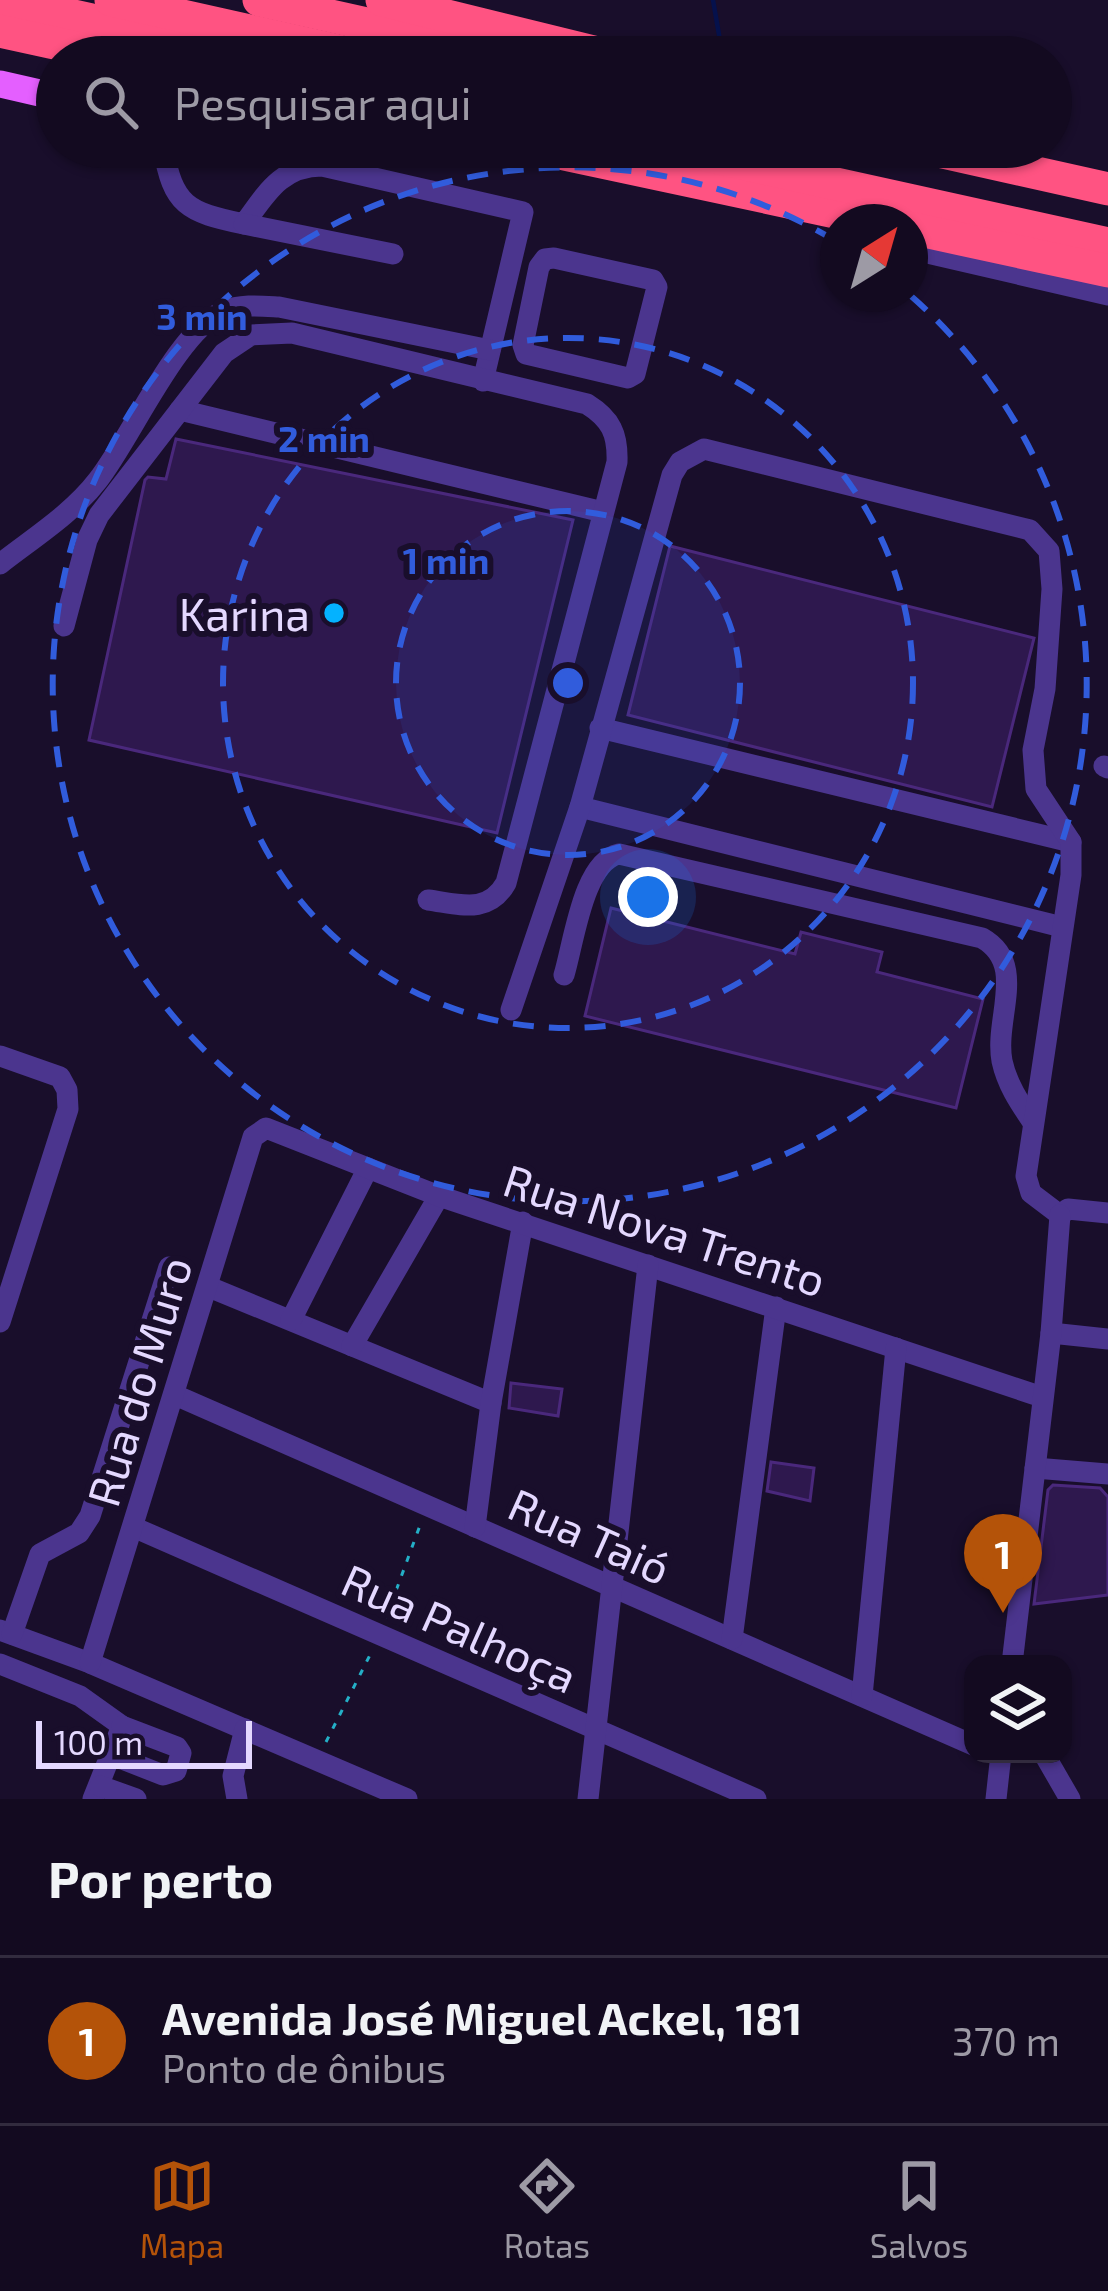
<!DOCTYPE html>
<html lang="pt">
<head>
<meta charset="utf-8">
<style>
  :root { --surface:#130a20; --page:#20182d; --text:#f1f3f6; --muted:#9d9aa5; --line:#322b3e; --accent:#b45309 }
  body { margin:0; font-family:"Exo 2",sans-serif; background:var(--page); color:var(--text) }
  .controls { position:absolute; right:36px; bottom:36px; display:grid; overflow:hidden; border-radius:24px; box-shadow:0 3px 9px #0004 }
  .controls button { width:108px; height:108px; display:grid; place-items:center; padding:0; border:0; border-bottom:3px solid var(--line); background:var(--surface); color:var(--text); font:60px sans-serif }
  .compass { position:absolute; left:820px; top:204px; width:108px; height:108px; border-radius:50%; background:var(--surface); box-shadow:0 3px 9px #0004; rotate:37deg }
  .scale { position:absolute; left:36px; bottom:30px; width:216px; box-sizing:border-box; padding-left:12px; border:6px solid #e4d8ff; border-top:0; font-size:33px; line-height:42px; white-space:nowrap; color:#e4d8ff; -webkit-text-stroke:9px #190e2b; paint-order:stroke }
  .you { position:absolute; left:648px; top:897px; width:42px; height:42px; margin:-30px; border:9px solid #fff; border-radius:50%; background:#1a73e8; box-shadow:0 0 0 18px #1a73e833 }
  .badge { display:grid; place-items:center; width:78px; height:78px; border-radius:50%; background:var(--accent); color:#fff; font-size:39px; font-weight:700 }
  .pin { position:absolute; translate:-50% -99px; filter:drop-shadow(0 3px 6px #0008) }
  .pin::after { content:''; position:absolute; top:63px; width:42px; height:36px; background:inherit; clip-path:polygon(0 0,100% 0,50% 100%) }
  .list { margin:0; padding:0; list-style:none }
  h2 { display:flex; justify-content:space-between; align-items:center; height:156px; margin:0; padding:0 48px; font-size:51px }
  h2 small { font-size:39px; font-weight:400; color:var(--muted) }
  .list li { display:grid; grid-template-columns:78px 1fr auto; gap:36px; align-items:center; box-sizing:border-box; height:168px; padding:0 48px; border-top:3px solid var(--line) }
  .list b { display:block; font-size:45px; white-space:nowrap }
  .list p { margin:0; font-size:39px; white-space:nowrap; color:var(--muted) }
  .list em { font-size:39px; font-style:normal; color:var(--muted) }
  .icon { flex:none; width:66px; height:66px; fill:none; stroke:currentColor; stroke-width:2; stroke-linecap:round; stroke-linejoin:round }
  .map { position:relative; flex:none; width:1108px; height:1799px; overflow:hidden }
  .search { position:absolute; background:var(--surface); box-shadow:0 3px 9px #0004; left:36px; right:36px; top:36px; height:132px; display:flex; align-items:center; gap:30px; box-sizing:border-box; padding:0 42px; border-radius:66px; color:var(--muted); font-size:45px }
  .sheet { height:324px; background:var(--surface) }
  nav { display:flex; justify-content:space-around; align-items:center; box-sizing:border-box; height:168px; border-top:3px solid var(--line); background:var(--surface); font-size:33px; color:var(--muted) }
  nav a { display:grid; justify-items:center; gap:6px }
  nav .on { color:var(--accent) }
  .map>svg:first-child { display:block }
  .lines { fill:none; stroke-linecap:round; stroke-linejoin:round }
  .stream { stroke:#05114c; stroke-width:4.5 }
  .building { fill:#2e184e; stroke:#4a287c; stroke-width:3 }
  .path { stroke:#24afc7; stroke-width:3; stroke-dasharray:6 9; stroke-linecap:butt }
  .minor { stroke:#4b358e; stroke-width:21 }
  .major { stroke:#e45fff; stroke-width:27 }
  .highway { stroke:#ff5382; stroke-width:33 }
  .ring { fill:none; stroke:#315cdc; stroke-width:6; stroke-dasharray:21 15 }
  .poi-dot { fill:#04b2ff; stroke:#190e2b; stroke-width:4.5 }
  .labels { text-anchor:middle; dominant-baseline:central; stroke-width:12; stroke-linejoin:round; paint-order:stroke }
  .poi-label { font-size:45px; fill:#e4d8ff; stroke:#190e2b; text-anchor:end }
  .street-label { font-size:45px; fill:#e4d8ff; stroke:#190e2b }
  .centre { fill:#315cdc; stroke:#190e2b; stroke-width:6 }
  .ring-label { font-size:36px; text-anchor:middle; font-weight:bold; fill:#315cdc; stroke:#190e2b; stroke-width:12; stroke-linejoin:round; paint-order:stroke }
</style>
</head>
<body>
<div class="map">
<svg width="1108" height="1799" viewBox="0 0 1108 1799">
  <rect width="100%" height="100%" fill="#190e2b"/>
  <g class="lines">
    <!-- stream -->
    <path class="stream" d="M713,0L722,52"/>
  </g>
  <!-- building -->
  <g class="building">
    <path d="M176,439L573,520L497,833L89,740L145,480L148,477L166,479Z"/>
    <path d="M670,546L1034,638L992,807L628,715Z"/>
    <path d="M611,908L795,954L801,932L882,952L877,972L983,999L956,1108L585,1016Z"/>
    <path d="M511,1383L562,1389L558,1416L509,1408Z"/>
    <path d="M771,1462L814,1468L810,1501L767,1491Z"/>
    <path d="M1053,1485L1100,1488L1108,1497V1595L1034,1604L1048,1490Z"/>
  </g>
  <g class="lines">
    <!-- path -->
    <g class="path">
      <path d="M386,1618L422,1520"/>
      <path d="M326,1742L373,1649"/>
    </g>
    <!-- minor -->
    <g class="minor">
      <path d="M163,147C173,206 187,212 244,224C266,194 281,166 322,166L523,212L483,381"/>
      <path d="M244,224L393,254"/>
      <path d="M910,249L1108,295"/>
      <path d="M554,258L653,280L657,287L635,374L628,378L526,354L523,345L539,267L545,259Z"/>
      <path d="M180,410L603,512"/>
      <path d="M0,564C33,538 72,514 98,480C130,440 178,329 224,311C241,304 261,306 279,307L490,350"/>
      <path d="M64,626L87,540L99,515L224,353L251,335L292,333L587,404C611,419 618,434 617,462L506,883C488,915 459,904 428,900"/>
      <path d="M600,728L1071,842"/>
      <path d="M1104,766L1108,768"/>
      <path d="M580,807L1062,927"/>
      <path d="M564,975C574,942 583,862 619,854L982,938C1028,964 994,1018 1002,1061C1007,1084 1019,1102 1032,1121"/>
      <path d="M511,1010L580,807L672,475L680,462L704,449L1030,530L1049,551L1052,589L1045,689L1033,750L1036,789L1071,842V875L1026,1176L1031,1193L1060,1215"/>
      <path d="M0,1056L60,1077L67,1090L68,1109L0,1322"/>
      <path d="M1060,1215L1068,1209L1108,1213"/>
      <path d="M209,1287L491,1403"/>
      <path d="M291,1320L368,1168"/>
      <path d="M1051,1333L1108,1339"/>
      <path d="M352,1346L439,1196"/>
      <path d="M175,1395L973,1745"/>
      <path d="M1035,1468L1108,1474"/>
      <path d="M133,1527L756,1799"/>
      <path d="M475,1527L491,1403L523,1222"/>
      <path d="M0,1630L90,1663L407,1799"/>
      <path d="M12,1634L40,1554L79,1533L90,1516L169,1267"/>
      <path d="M732,1639L776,1307"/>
      <path d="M90,1663L253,1137L266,1128L439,1196L1042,1397"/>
      <path d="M0,1664L80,1696L122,1726L93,1799"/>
      <path d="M1012,1664L1051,1333L1060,1215"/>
      <path d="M862,1696L896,1348"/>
      <path d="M1044,1754L1070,1799"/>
      <path d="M112,1755L163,1775L176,1771L181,1753L177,1747L122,1726"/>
      <path d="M100,1786L136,1799"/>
      <path d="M237,1799L233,1776L245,1729"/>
      <path d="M588,1799L648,1265"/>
      <path d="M996,1799L1001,1754"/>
    </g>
    <!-- major -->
    <path class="major" d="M0,84L57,97"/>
    <!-- highway -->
    <g class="highway">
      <path d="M1,0L260,57"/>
      <path d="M111,0L366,57"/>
      <path d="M259,0L515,57"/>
      <path d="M382,0L614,57"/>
      <path d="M0,31L118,57"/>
      <path d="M532,147L882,222"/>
      <path d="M669,147L1108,244"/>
      <path d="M920,147L1108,189"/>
      <path d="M910,228L1108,271"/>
    </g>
  </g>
  <!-- distance rings -->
  <circle cx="568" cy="683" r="172" fill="#315cdc" fill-opacity=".12"/>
  <g class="ring">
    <circle cx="568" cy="683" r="172"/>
    <circle cx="568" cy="683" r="345"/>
    <path d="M911 296A517 517 0 1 1 834 240"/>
  </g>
  <!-- markers -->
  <circle class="poi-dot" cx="334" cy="613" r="12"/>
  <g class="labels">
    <!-- poi labels -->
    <g class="poi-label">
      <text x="310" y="613">Karina</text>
    </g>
    <!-- street labels -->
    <g class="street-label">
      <text transform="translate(665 1229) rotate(18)">Rua Nova Trento</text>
      <text transform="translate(138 1381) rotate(-73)">Rua do Muro</text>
      <text transform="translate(590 1535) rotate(24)">Rua Taió</text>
      <text transform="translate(460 1627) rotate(24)">Rua Palhoça</text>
    </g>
  </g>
  <circle cx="568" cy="683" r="18" class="centre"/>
  <g class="ring-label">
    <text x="202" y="330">3 min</text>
    <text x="324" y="452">2 min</text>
    <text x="446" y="574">1 min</text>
  </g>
</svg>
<div class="controls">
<button><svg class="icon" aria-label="layers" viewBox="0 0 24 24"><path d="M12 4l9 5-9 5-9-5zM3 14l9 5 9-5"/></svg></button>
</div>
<svg class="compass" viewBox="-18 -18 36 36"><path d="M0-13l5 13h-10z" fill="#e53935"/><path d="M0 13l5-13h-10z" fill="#9d9aa5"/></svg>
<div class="scale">100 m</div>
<div class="you"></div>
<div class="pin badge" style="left:1003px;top:1613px">1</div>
<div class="search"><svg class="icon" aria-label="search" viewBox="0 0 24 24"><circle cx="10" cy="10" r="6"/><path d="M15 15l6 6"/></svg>Pesquisar aqui</div>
</div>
<section class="sheet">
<h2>Por perto<small></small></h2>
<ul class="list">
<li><span class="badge">1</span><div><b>Avenida José Miguel Ackel, 181</b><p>Ponto de ônibus</p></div><em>370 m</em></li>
</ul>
</section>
<nav>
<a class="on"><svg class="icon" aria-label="map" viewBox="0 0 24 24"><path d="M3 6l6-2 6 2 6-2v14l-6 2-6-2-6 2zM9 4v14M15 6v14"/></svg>Mapa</a>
<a><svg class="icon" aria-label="directions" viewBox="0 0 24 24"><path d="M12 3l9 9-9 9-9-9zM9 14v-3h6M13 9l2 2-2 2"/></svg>Rotas</a>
<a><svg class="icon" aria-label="saved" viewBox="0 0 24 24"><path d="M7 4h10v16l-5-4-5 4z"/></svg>Salvos</a>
</nav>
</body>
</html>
